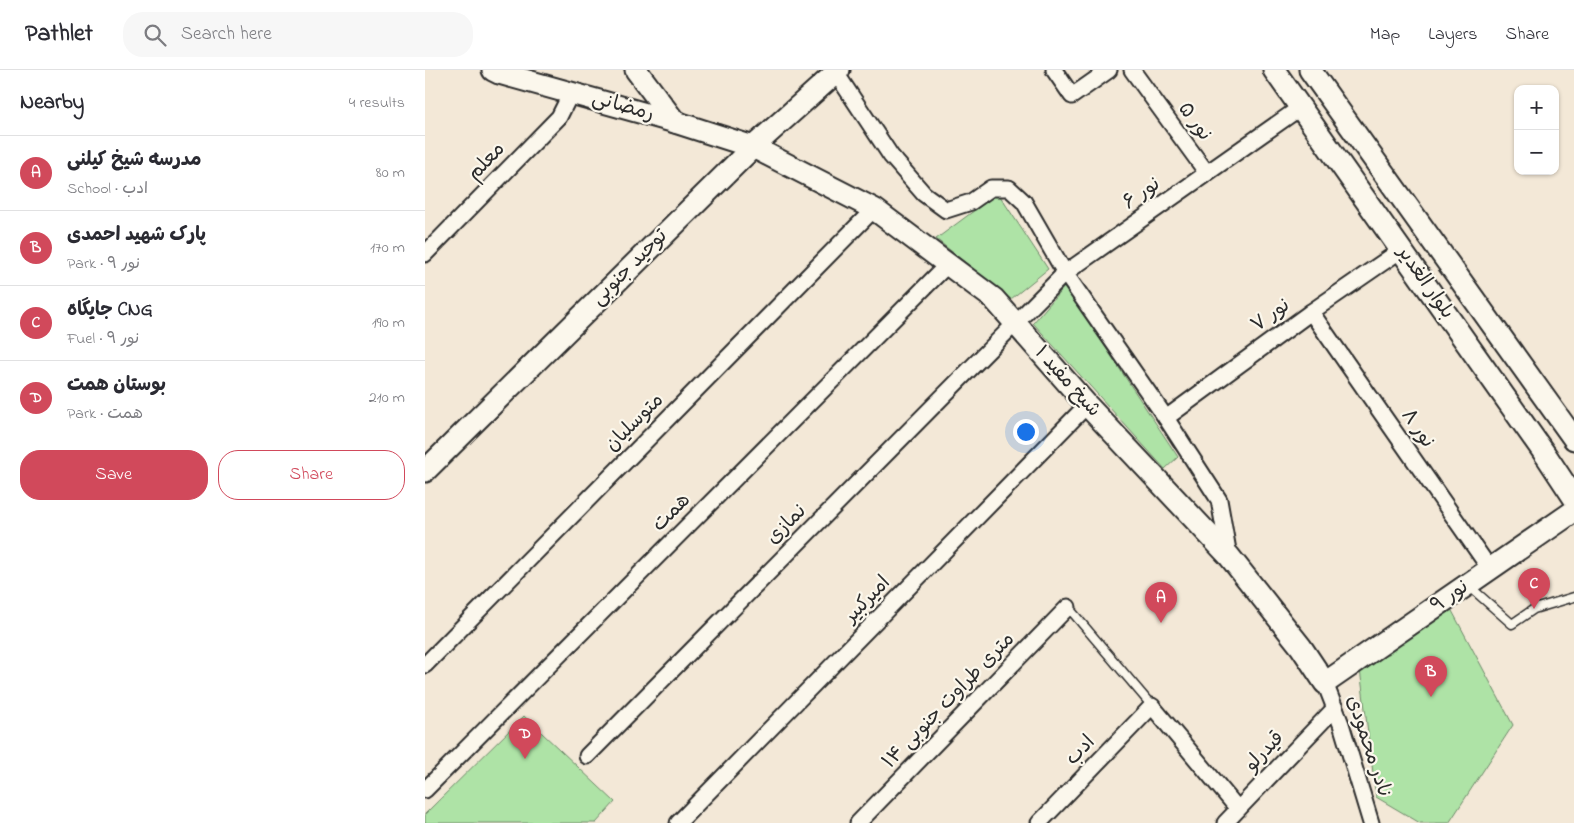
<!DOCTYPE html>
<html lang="en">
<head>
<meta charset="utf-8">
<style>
  :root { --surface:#fff; --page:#f7f7f7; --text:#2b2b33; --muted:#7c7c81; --line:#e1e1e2; --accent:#d1495b }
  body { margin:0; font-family:"Indie Flower","Playpen Sans Arabic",sans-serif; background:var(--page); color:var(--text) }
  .controls { position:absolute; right:15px; top:15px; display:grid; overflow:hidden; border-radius:10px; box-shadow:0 1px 4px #0004 }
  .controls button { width:45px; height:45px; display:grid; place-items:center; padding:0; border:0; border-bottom:1px solid var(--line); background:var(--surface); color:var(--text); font:25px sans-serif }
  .you { position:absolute; left:600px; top:361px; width:18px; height:18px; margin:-12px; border:4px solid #fff; border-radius:50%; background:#1a73e8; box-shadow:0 0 0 8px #1a73e833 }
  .badge { display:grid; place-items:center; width:32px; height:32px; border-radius:50%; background:var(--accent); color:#fff; font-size:16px; font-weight:700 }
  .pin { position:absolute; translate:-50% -41px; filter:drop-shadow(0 1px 2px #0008) }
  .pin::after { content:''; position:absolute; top:26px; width:18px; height:15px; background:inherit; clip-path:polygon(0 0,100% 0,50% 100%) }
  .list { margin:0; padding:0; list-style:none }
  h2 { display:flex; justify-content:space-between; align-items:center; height:65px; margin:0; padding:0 20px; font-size:21px }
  h2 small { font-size:16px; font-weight:400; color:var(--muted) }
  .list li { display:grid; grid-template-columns:32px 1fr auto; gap:15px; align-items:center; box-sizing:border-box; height:75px; padding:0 20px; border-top:1px solid var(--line) }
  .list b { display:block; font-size:19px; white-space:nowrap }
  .list p { margin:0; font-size:16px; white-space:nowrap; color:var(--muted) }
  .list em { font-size:16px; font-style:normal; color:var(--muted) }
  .actions { display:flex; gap:10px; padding:15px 20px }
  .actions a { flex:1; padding:11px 0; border:1px solid var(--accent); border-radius:20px; text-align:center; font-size:18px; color:var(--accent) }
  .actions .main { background:var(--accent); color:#fff }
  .icon { flex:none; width:28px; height:28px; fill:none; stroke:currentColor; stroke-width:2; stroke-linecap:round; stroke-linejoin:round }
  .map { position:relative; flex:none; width:1149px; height:753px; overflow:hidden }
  header { display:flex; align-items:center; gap:30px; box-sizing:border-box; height:70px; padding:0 25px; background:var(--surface); border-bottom:1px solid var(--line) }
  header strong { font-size:24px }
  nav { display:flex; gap:28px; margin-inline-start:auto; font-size:18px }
  .search { width:350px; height:45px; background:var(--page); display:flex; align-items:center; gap:12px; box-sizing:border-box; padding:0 18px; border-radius:20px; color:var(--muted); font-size:19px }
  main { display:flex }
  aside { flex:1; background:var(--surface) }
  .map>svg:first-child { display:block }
  .green { fill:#aee3a6; stroke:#6c8768 }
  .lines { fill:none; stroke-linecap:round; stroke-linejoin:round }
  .lane-casing { stroke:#2b2b2b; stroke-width:11 }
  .street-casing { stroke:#2b2b2b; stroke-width:19 }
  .secondary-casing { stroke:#2b2b2b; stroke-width:25 }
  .lane { stroke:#fbf7ec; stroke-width:8 }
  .street { stroke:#fbf7ec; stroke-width:15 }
  .secondary { stroke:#fbf7ec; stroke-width:21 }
  .labels { text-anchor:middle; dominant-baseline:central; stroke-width:4.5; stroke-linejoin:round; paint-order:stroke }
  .street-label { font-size:20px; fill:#2b2b2b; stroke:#fbf7ec }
</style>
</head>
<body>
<header>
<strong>Pathlet</strong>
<div class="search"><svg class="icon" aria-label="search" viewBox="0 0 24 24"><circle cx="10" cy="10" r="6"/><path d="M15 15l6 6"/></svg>Search here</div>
<nav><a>Map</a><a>Layers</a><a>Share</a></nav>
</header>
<main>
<aside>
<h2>Nearby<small>4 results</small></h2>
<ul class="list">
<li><span class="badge">A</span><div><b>مدرسه شیخ کیلنی</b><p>School · ادب</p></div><em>80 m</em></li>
<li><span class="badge">B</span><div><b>پارک شهید احمدی</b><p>Park · نور ۹</p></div><em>170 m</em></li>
<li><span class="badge">C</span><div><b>جایگاه CNG</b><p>Fuel · نور ۹</p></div><em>190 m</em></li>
<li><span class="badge">D</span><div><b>بوستان همت</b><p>Park · همت</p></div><em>210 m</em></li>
</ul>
<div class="actions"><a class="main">Save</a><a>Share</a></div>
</aside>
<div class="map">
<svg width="1149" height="753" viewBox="0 0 1149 753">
  <rect width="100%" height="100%" fill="#f3e8d7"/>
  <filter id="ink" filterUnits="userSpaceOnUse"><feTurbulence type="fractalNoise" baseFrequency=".02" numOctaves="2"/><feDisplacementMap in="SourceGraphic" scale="10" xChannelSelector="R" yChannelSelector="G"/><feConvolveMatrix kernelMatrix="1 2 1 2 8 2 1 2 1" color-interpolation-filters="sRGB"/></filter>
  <g filter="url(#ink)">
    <!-- green -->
    <g class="green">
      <path d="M573,123L623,199L586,229L511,169Z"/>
      <path d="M640,216L753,387L740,399L608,253Z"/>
      <path d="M1026,539L1088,655L1024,753H995L951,727L935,599Z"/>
      <path d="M99,646L190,732L171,753H0V744Z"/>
    </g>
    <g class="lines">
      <!-- lane casing -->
      <g class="lane-casing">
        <g id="lane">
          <path d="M1044,516L1087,554L1109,539L1149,527"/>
          <path d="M643,537L727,636"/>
        </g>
      </g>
      <!-- street casing -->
      <g class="street-casing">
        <g id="street">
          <path d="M629,0L647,26L684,0"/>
          <path d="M707,0L782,103"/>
          <path d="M411,3L466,86L499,124L521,140L546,132L566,118H584L599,132L640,203L741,348L794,430L804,486"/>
          <path d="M0,184L134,47L146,23"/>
          <path d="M886,242L1065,499"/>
          <path d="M741,348L886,242L976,180"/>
          <path d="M0,595L449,139"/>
          <path d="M900,613L916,654L946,753"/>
          <path d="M162,686L640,203L876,37"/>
          <path d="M0,720L523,194"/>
          <path d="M253,753L662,335"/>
          <path d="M433,753L643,537"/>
          <path d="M614,753L727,636L813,739"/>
          <path d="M800,753L910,638"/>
        </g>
      </g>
      <!-- secondary casing -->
      <g class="secondary-casing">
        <g id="secondary">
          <path d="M68,0L74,3L250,52L328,77L449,139L569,229L662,335L804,486L876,577L900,613L1149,441"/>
          <path d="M211,0L250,52"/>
          <path d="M849,0L1122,387L1149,428"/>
          <path d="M885,0L1149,369"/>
          <path d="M0,401L328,77L414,0"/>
        </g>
      </g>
      <!-- lane -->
      <use href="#lane" class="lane"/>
      <!-- street -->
      <use href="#street" class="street"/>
      <!-- secondary -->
      <use href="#secondary" class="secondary"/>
    </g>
  </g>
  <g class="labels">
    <!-- street labels -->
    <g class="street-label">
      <text transform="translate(198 37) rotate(16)">رمضانی</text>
      <text transform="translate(769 52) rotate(54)">نور ۵</text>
      <text transform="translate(62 92) rotate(-46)">معلم</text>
      <text transform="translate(717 124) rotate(-35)">نور ۶</text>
      <text transform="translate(205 198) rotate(-45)">توحید جنوبی</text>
      <text transform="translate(1000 213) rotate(55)">بلوار الغدیر</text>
      <text transform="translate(846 246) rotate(-36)">نور ۷</text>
      <text transform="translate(642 312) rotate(48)">شیخ مفید ۱</text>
      <text transform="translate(210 353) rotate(-45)">متوسلیان</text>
      <text transform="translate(992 359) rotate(55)">نور ۸</text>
      <text transform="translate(247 443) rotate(-45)">همت</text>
      <text transform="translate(362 455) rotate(-45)">نمازی</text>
      <text transform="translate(1025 527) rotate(-35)">نور ۹</text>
      <text transform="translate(443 530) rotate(-46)">امیرکبیر</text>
      <text transform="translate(524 631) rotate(-46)">۱۴ متری طراوت جنوبی</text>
      <text transform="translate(943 677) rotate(72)">نادر محمودی</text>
      <text transform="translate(656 681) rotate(-46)">ادب</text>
      <text transform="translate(840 682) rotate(-46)">قیدرلو</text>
    </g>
  </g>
</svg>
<div class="controls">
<button>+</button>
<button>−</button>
</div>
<div class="you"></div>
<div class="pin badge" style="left:736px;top:553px">A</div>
<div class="pin badge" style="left:1006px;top:627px">B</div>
<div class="pin badge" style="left:1109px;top:539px">C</div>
<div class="pin badge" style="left:100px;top:689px">D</div>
</div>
</main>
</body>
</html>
